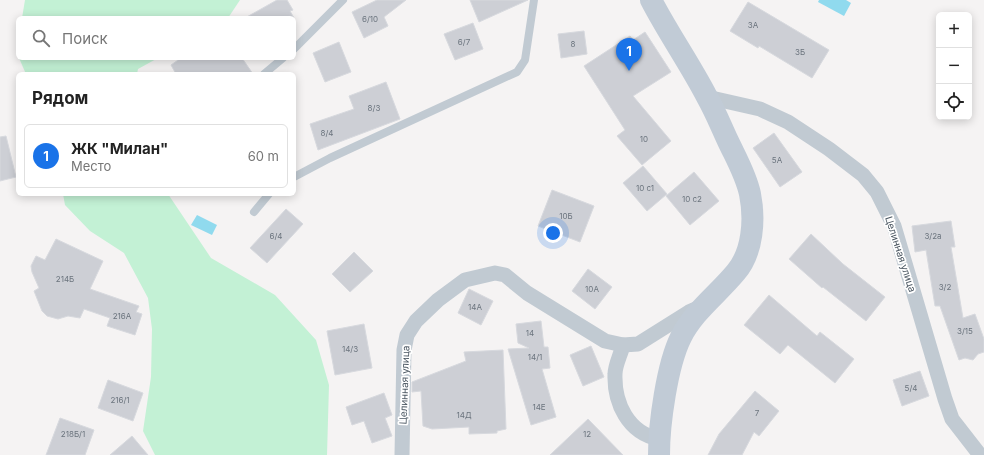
<!DOCTYPE html>
<html lang="ru">
<head>
<meta charset="utf-8">
<style>
  :root { --surface:#fff; --page:#f6f6f6; --text:#222; --muted:#767676; --line:#e0e0e0; --accent:#1a73e8 }
  body { margin:0; font-family:Inter,sans-serif; background:var(--page); color:var(--text) }
  .controls { position:absolute; right:12px; top:12px; display:grid; overflow:hidden; border-radius:6px; box-shadow:0 2px 10px #0003 }
  .controls button { width:36px; height:36px; display:grid; place-items:center; padding:0; border:0; border-bottom:1px solid var(--line); background:var(--surface); color:var(--text); font:20px sans-serif }
  .you { position:absolute; left:553px; top:233px; width:14px; height:14px; margin:-10px; border:3px solid #fff; border-radius:50%; background:#1a73e8; box-shadow:0 0 0 6px #1a73e833 }
  .badge { display:grid; place-items:center; width:26px; height:26px; border-radius:50%; background:var(--accent); color:#fff; font-size:13px; font-weight:700 }
  .pin { position:absolute; translate:-50% -33px; filter:drop-shadow(0 1px 2px #0008) }
  .pin::after { content:''; position:absolute; top:21px; width:14px; height:12px; background:inherit; clip-path:polygon(0 0,100% 0,50% 100%) }
  .list { margin:0; padding:0; list-style:none }
  h2 { display:flex; justify-content:space-between; align-items:center; height:52px; margin:0; padding:0 16px; font-size:17px }
  h2 small { font-size:13px; font-weight:400; color:var(--muted) }
  .list li { display:grid; grid-template-columns:26px 1fr auto; gap:12px; align-items:center; box-sizing:border-box; height:64px; margin:0 8px 8px; padding:0 8px; border:1px solid var(--line); border-radius:6px }
  .list b { display:block; font-size:15px; white-space:nowrap }
  .list p { margin:0; font-size:13px; white-space:nowrap; color:var(--muted) }
  .list em { font-size:13px; font-style:normal; color:var(--muted) }
  .icon { flex:none; width:22px; height:22px; fill:none; stroke:currentColor; stroke-width:2; stroke-linecap:round; stroke-linejoin:round }
  .map { position:relative; flex:none; width:984px; height:455px; overflow:hidden }
  .search { position:absolute; background:var(--surface); box-shadow:0 2px 10px #0003; left:16px; top:16px; width:280px; height:44px; display:flex; align-items:center; gap:10px; box-sizing:border-box; padding:0 14px; border-radius:6px; color:var(--muted); font-size:15px }
  .panel { position:absolute; background:var(--surface); box-shadow:0 2px 10px #0003; left:16px; top:72px; width:280px; height:124px; border-radius:6px }
  .map>svg:first-child { display:block }
  .green { fill:#c3f1d5 }
  .water { fill:#90daee }
  .building { fill:#cdcfd5; stroke:#d7d9de }
  .lines { fill:none; stroke-linecap:round; stroke-linejoin:round }
  .lane { stroke:#c1cad2; stroke-width:8 }
  .street { stroke:#c1cad2; stroke-width:15 }
  .secondary { stroke:#c1cbd6; stroke-width:22 }
  .labels { text-anchor:middle; dominant-baseline:central; stroke-width:3.5; stroke-linejoin:round; paint-order:stroke }
  .number-label { font-size:8px; fill:#6b747e }
  .street-label { font-size:10px; fill:#4a5661; stroke:#fff }
</style>
</head>
<body>
<div class="map">
<svg width="984" height="455" viewBox="0 0 984 455">
  <rect width="100%" height="100%" fill="#f5f3f3"/>
  <!-- green -->
  <g class="green">
    <path d="M25,0H240L228,18H22Z"/>
    <path d="M19,58H158L138,69L137,74H26Z"/>
    <path d="M63,194H168L211,258L275,295L316,340L329,385L327,455H155L143,431L151,377L152,329L148,298L124,253L90,231L65,205Z"/>
  </g>
  <!-- water -->
  <g class="water">
    <path d="M819,0H846L851,3L844,16L818,2Z"/>
    <path d="M197,215L217,225L212,235L191,225Z"/>
  </g>
  <!-- building -->
  <g class="building">
    <path d="M277,0H287L293,10L290,11L294,18H245Z"/>
    <path d="M377,0H406L384,17L388,26L364,38L352,12Z"/>
    <path d="M470,0H528L479,22Z"/>
    <path d="M748,2L829,50L812,78L759,46L758,48L730,31Z"/>
    <path d="M473,23L483,49L455,60L444,34Z"/>
    <path d="M584,31L587,54L561,58L558,34Z"/>
    <path d="M645,32L671,72L633,96L671,141L642,165L617,136L625,130L584,66L630,36L633,40Z"/>
    <path d="M339,42L351,72L325,82L313,53Z"/>
    <path d="M181,58H242L253,74H176L171,65Z"/>
    <path d="M386,82L400,119L318,150L310,124L354,109L349,96Z"/>
    <path d="M774,133L802,172L780,187L753,148Z"/>
    <path d="M6,136L16,177L0,181V137Z"/>
    <path d="M643,166L667,194L647,211L623,183Z"/>
    <path d="M694,172L719,201L690,225L666,196Z"/>
    <path d="M552,190L594,206L580,242L538,226Z"/>
    <path d="M286,209L303,224L267,263L250,248Z"/>
    <path d="M951,221L955,247H951L963,318L975,314L984,339V352L978,354L973,360L965,358L959,360L940,306H935L926,250L915,252L912,226Z"/>
    <path d="M811,234L843,264L885,297L866,321L823,287L822,288L789,259Z"/>
    <path d="M56,239L103,261L90,289L139,306L136,312L142,314L135,335L107,326L110,318L84,309L80,318L68,316L58,319L47,316L42,311L34,291L39,288L32,272L31,266L36,256L45,260Z"/>
    <path d="M354,252L373,271L350,292L332,274Z"/>
    <path d="M588,269L612,287L595,309L572,291Z"/>
    <path d="M469,289L493,301L481,325L458,313Z"/>
    <path d="M769,295L817,336L820,332L854,359L835,383L788,345L780,354L744,325Z"/>
    <path d="M541,321L544,347H548L550,368L542,369L556,417L531,425L508,349L529,348L518,343L516,324Z"/>
    <path d="M364,324L372,368L335,375L327,331Z"/>
    <path d="M591,346L604,377L583,386L570,355Z"/>
    <path d="M503,350L506,429L497,431V433L469,434V427L432,429L423,426L421,391L412,392V382L466,361L464,352Z"/>
    <path d="M920,371L929,396L902,406L893,380Z"/>
    <path d="M108,380L143,393L133,421L98,408Z"/>
    <path d="M755,391L779,411L759,436L754,432L742,455H708L719,434Z"/>
    <path d="M384,393L392,415L385,418L392,436L372,443L364,421L352,425L346,407Z"/>
    <path d="M60,418L94,430L85,455H46Z"/>
    <path d="M588,419L623,455H550Z"/>
    <path d="M132,436L148,455H110Z"/>
  </g>
  <g class="lines">
    <!-- lane -->
    <g class="lane">
      <path d="M294,49L343,0"/>
      <path d="M264,74L283,58"/>
      <path d="M294,177L330,158L517,72L525,60L534,0"/>
      <path d="M254,212L269,194"/>
    </g>
    <!-- street -->
    <g class="street">
      <path d="M707,97L760,109L788,122L829,149L863,175L877,192L894,226L945,399L952,419L980,455"/>
      <path d="M623,345L638,344L689,312L696,309"/>
      <path d="M402,455L404,350L407,335L416,321L438,300L465,280L495,273L505,275L527,293L605,341L623,345C621,354 615,365 615,374C614,403 628,433 659,439"/>
    </g>
    <!-- secondary -->
    <path class="secondary" d="M651,0C668,33 690,64 707,97C715,111 721,126 728,141C736,158 746,175 750,194C755,219 753,252 736,272C718,294 694,311 681,337C667,365 659,424 659,455"/>
  </g>
  <g class="labels">
    <!-- number labels -->
    <g class="number-label">
      <text x="370" y="19">6/10</text>
      <text x="753" y="25">3А</text>
      <text x="464" y="42">6/7</text>
      <text x="573" y="44">8</text>
      <text x="800" y="52">3Б</text>
      <text x="374" y="108">8/3</text>
      <text x="327" y="133">8/4</text>
      <text x="644" y="139">10</text>
      <text x="777" y="160">5А</text>
      <text x="645" y="188">10 с1</text>
      <text x="692" y="199">10 с2</text>
      <text x="566" y="216">10Б</text>
      <text x="276" y="236">6/4</text>
      <text x="933" y="236">3/2а</text>
      <text x="65" y="279">214Б</text>
      <text x="945" y="287">3/2</text>
      <text x="592" y="289">10А</text>
      <text x="475" y="307">14А</text>
      <text x="122" y="316">216А</text>
      <text x="965" y="331">3/15</text>
      <text x="530" y="333">14</text>
      <text x="350" y="349">14/3</text>
      <text x="535" y="357">14/1</text>
      <text x="911" y="388">5/4</text>
      <text x="120" y="400">216/1</text>
      <text x="539" y="407">14Е</text>
      <text x="757" y="413">7</text>
      <text x="464" y="415">14Д</text>
      <text x="73" y="434">218Б/1</text>
      <text x="587" y="434">12</text>
    </g>
    <!-- street labels -->
    <g class="street-label">
      <text transform="translate(901 254) rotate(72)">Целинная улица</text>
      <text transform="translate(404 385) rotate(-88)">Целинная улица</text>
    </g>
  </g>
</svg>
<div class="controls">
<button>+</button>
<button>−</button>
<button><svg class="icon" aria-label="locate" viewBox="0 0 24 24"><circle cx="12" cy="12" r="6"/><path d="M12 2v4M12 18v4M2 12h4M18 12h4"/></svg></button>
</div>
<div class="you"></div>
<div class="pin badge" style="left:629px;top:71px">1</div>
<div class="search"><svg class="icon" aria-label="search" viewBox="0 0 24 24"><circle cx="10" cy="10" r="6"/><path d="M15 15l6 6"/></svg>Поиск</div>
<section class="panel">
<h2>Рядом<small></small></h2>
<ul class="list">
<li><span class="badge">1</span><div><b>ЖК &quot;Милан&quot;</b><p>Место</p></div><em>60 m</em></li>
</ul>
</section>
</div>
</body>
</html>
